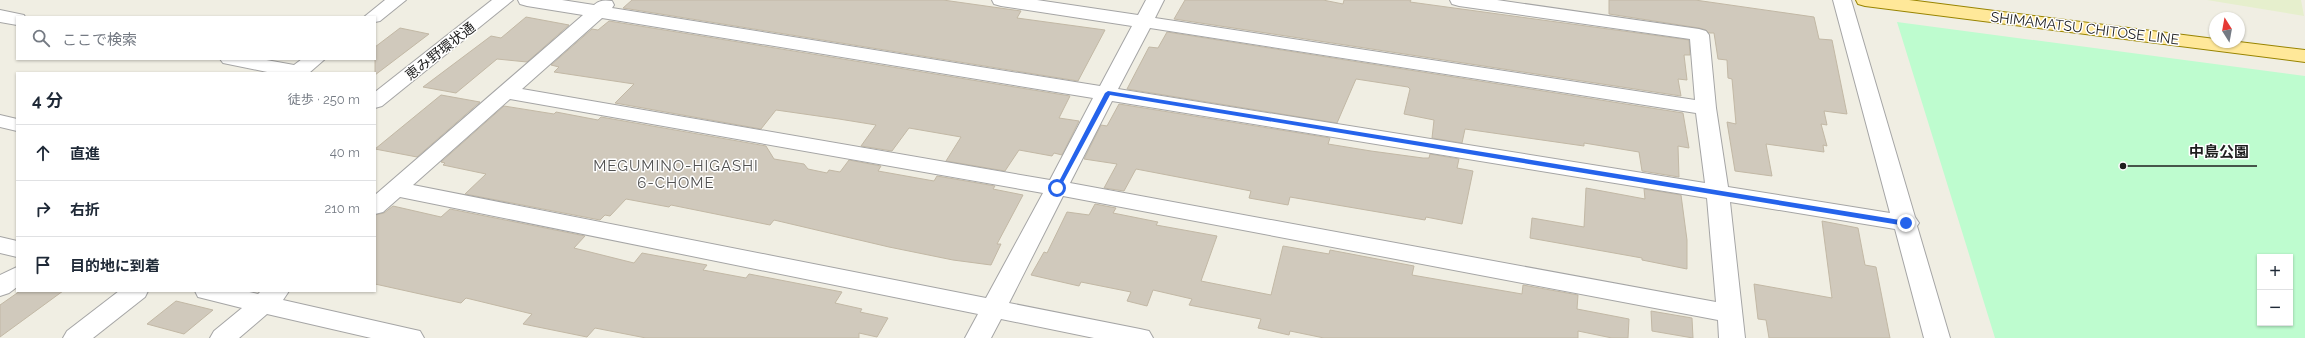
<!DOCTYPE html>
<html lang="ja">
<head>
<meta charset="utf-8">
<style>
  :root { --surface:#fff; --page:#f2f2f3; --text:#1f2937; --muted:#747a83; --line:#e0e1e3 }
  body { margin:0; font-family:Raleway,"Noto Sans JP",sans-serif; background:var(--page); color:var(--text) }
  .controls { position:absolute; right:12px; bottom:12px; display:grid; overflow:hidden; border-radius:0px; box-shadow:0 1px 3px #0004 }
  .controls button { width:36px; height:36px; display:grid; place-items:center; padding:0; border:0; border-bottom:1px solid var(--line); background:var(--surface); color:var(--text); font:20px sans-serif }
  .compass { position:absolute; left:2209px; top:12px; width:36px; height:36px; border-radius:50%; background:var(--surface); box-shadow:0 1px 3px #0004; rotate:349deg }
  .stop { position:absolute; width:12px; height:12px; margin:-9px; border:3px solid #2563eb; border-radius:50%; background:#fff }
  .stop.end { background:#2563eb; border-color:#fff; box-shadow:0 1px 4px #0008 }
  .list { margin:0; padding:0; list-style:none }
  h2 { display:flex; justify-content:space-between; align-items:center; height:52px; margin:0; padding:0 16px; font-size:17px }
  h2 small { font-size:13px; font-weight:400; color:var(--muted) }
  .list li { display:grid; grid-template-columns:26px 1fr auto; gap:12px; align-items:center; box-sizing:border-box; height:56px; padding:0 16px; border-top:1px solid var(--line) }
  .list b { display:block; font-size:15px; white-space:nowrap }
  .list em { font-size:13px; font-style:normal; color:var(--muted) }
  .icon { flex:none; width:22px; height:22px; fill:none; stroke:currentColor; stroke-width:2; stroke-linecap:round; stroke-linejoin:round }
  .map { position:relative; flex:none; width:2305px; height:338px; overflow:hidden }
  .search { position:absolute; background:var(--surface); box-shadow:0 1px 3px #0004; left:16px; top:16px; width:360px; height:44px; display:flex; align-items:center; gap:10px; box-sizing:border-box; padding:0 14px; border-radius:0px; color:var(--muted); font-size:15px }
  .panel { position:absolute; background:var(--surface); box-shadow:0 1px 3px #0004; left:16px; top:72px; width:360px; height:220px; border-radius:0px }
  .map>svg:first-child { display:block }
  .farmland { fill:#e6efcd }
  .park { fill:#befccf; fill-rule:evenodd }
  .building { fill:#d0c9bc; stroke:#c2b8a5 }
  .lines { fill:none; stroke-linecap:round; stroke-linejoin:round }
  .minor-casing { stroke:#a5a5a5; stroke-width:2 }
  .major-casing { stroke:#988400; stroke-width:2 }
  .minor { fill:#fff; fill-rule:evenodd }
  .major { fill:#ffe899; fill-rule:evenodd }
  .route { fill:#2563eb }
  .labels { text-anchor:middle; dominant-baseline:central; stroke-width:3; stroke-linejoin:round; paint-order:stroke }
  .street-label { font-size:14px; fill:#1e1e1e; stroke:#fff }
  .neighbourhood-label { font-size:15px; letter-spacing:1px; fill:#515151; stroke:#fff }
  .leader { fill:none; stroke:#1e1e1e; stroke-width:1.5 }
  .callout-dot { fill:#1e1e1e; stroke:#fff; stroke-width:1.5 }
  .callout-label { font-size:15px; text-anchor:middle; font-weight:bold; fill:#1e1e1e; stroke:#fff; stroke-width:3; stroke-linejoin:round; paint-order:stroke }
</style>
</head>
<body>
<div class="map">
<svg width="2305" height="338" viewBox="0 0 2305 338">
  <rect width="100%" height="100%" fill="#f0eee3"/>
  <!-- farmland -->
  <path class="farmland" d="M2207,0H2301L2304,16Z"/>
  <!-- park -->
  <path class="park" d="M1897,22L2305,76V338H1995ZM2260,257H2290V323H2260Z"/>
  <!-- building -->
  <g class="building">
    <path d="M632,0H943L1021,11L1017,18L1105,30L1078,81L623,8Z"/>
    <path d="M1185,0H1323L1343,4L1344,0H1411L1410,2L1689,40L1690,55H1684L1687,80L1678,79L1681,96L1174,19Z"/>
    <path d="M1609,0H1695L1814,17L1819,39L1832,40L1847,114L1824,111L1827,125L1821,124L1827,146L1823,145L1824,152L1766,144L1772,176L1735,171L1727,122L1736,124L1732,79L1728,78L1727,60L1718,59L1714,33H1709L1706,30L1699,28L1609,14Z"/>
    <path d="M526,17L569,25L527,62L497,59L456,93L423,87L491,36L501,38Z"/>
    <path d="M609,21L1070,96L1059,118L1079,121L1062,155L1054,153L1052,156L1019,150L1005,171L946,161L961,137L909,128L892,151L861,146L876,125L839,119L776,110L761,129L615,103L634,84L554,72L559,67L551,65L592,29L598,30Z"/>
    <path d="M400,28L429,34L375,75V47Z"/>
    <path d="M1167,32L1683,113L1689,148L1678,146L1679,177L1642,171L1639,152L1584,143V146L1465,129L1462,143L1432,138L1434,120L1404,114L1410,89L1408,87L1356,79L1337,123L1127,89L1149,47L1158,48Z"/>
    <path d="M441,95L480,102L417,157L375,149Z"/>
    <path d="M1119,104L1330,138L1328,144L1371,151L1423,158H1429L1430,154L1459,159L1457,168L1473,171L1462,224L1426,217L1425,220L1290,197L1288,205L1249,198L1251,191L1136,169L1124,191L1104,188L1117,164L1084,159L1101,125L1107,126Z"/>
    <path d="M504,106L554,114L556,112L598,120L601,117L766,146L774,159L804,164L808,169L827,173L829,170L840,172L849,160L881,166L878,171L934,181L937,176L995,186L993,189L1023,195L997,244H1001L991,265L953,260L889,247L774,220L770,225L671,205L669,207L626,199L610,216L605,215L600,220L465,194L486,174L443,165L445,163L441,162Z"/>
    <path d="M1586,188L1645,199L1644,189L1681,195L1687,240V269L1642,260V258L1530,238L1532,218L1584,227Z"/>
    <path d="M1095,204L1116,208L1113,213L1158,222L1156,225L1217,236L1201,281L1271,295L1283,246L1329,254L1330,250L1414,266L1412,275L1522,294L1523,285L1578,295L1577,309L1629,319L1628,338H1612L1578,331V338H1324L1290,331L1289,335L1258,328L1261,319L1189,305L1192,299L1153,290L1147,306L1127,301L1131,292L1081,282L1079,286L1031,275L1044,252L1047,253L1067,212L1089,215Z"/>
    <path d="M393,206L441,217L450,209L585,236L574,248L634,263L642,253L707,265L703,270L746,278L749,274L842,292L835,303L862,309L860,312L888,318L877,337L859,333V338H646L595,328L587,337L523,324L532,314L466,298L461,303L375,284V215L384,213Z"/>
    <path d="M1822,221L1858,228L1865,265L1876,267L1890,338H1769L1766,320L1758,319L1754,284L1832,298Z"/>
    <path d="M20,291H63L0,337V305Z"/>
    <path d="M176,301L213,310L184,334L147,324Z"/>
    <path d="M1651,311L1692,318L1693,338L1652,331Z"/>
  </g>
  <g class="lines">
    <!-- minor casing -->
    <g class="minor-casing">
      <g id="minor">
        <path d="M385,0H406L380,21L375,22V17H364Z"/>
        <path d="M492,0H513L382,106L375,108V92Z"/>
        <path d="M518,0H562L594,5C600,0 604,0 612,1L614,5L612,8L1100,86L1132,26L1001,6L994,4L992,0H1037L1138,15L1146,0H1164L1155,18L1695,100L1690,39L1459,6L1452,4L1450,0H1497L1699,29L1706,31L1709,35L1716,108L1728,187L1890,213L1833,0H1851L1915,217L1919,223L1917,226L1950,338H1924L1895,229L1730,202L1745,338H1719L1718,320L1063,196L1009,303L1140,329L1149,331L1153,338H1094L1001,319L991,338H965L978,314L400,197L383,212L375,214V195L583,15L527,6L520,4ZM602,18L1093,98L1050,180L522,89ZM1150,28L1696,113L1705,183L1118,89ZM510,99L1043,193L986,298L413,185ZM1112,101L1707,198L1716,302L1070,183Z"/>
        <path d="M0,10L24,15L25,17H17V25L0,22Z"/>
        <path d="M220,59H261L294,65L302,59H325L309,73H272L223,63Z"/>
        <path d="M0,115L17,119V131L0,127Z"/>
        <path d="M0,237L17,241V257L0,253Z"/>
        <path d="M17,267V287L9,293L0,296V275Z"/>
        <path d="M119,291H148L145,297L93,338H63L67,331Z"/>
        <path d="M195,291H245L258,294L261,291H289L283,300L411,329L420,331L424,338H371L267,314L239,338H210L214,331L242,308L198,297Z"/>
      </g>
    </g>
    <!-- major casing -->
    <g class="major-casing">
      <path id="major" d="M1856,0H1909L2215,39V42H2239L2305,50V62L1865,6L1858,4Z"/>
    </g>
    <!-- minor -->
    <use href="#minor" class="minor"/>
    <!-- major -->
    <use href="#major" class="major"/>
  </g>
  <!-- route -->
  <path class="route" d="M1108,91L1906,221L1910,223L1906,226L1110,95L1060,188L1055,189L1105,93Z"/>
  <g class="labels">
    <!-- street labels -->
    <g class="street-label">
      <text transform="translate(2085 28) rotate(7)">SHIMAMATSU CHITOSE LINE</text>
      <text transform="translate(440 51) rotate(-38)">恵み野環状通</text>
    </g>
    <!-- neighbourhood labels -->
    <g class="neighbourhood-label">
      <text x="676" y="166">MEGUMINO-HIGASHI<tspan x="676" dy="17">6-CHOME</tspan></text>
    </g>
  </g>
  <!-- callouts -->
  <path class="leader" d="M2123 166L2181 166H2257"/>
  <circle class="callout-dot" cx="2123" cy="166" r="4"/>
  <g class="callout-label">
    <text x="2219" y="157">中島公園</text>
  </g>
</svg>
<div class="controls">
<button>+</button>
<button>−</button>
</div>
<svg class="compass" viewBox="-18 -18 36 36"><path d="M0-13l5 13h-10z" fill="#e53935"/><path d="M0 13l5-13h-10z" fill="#747a83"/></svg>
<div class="stop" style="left:1057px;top:188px"></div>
<div class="stop end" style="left:1906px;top:223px"></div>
<div class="search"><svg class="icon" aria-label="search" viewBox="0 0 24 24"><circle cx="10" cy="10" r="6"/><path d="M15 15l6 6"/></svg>ここで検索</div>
<section class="panel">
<h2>4 分<small>徒歩 · 250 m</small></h2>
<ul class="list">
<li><svg class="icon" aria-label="ahead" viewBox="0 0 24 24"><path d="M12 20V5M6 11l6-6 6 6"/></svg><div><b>直進</b></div><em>40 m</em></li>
<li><svg class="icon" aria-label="right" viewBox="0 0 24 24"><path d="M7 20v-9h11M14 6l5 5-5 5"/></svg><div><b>右折</b></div><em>210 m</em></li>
<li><svg class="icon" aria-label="arrive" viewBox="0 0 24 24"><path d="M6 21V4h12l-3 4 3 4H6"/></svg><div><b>目的地に到着</b></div></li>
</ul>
</section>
</div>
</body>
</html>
